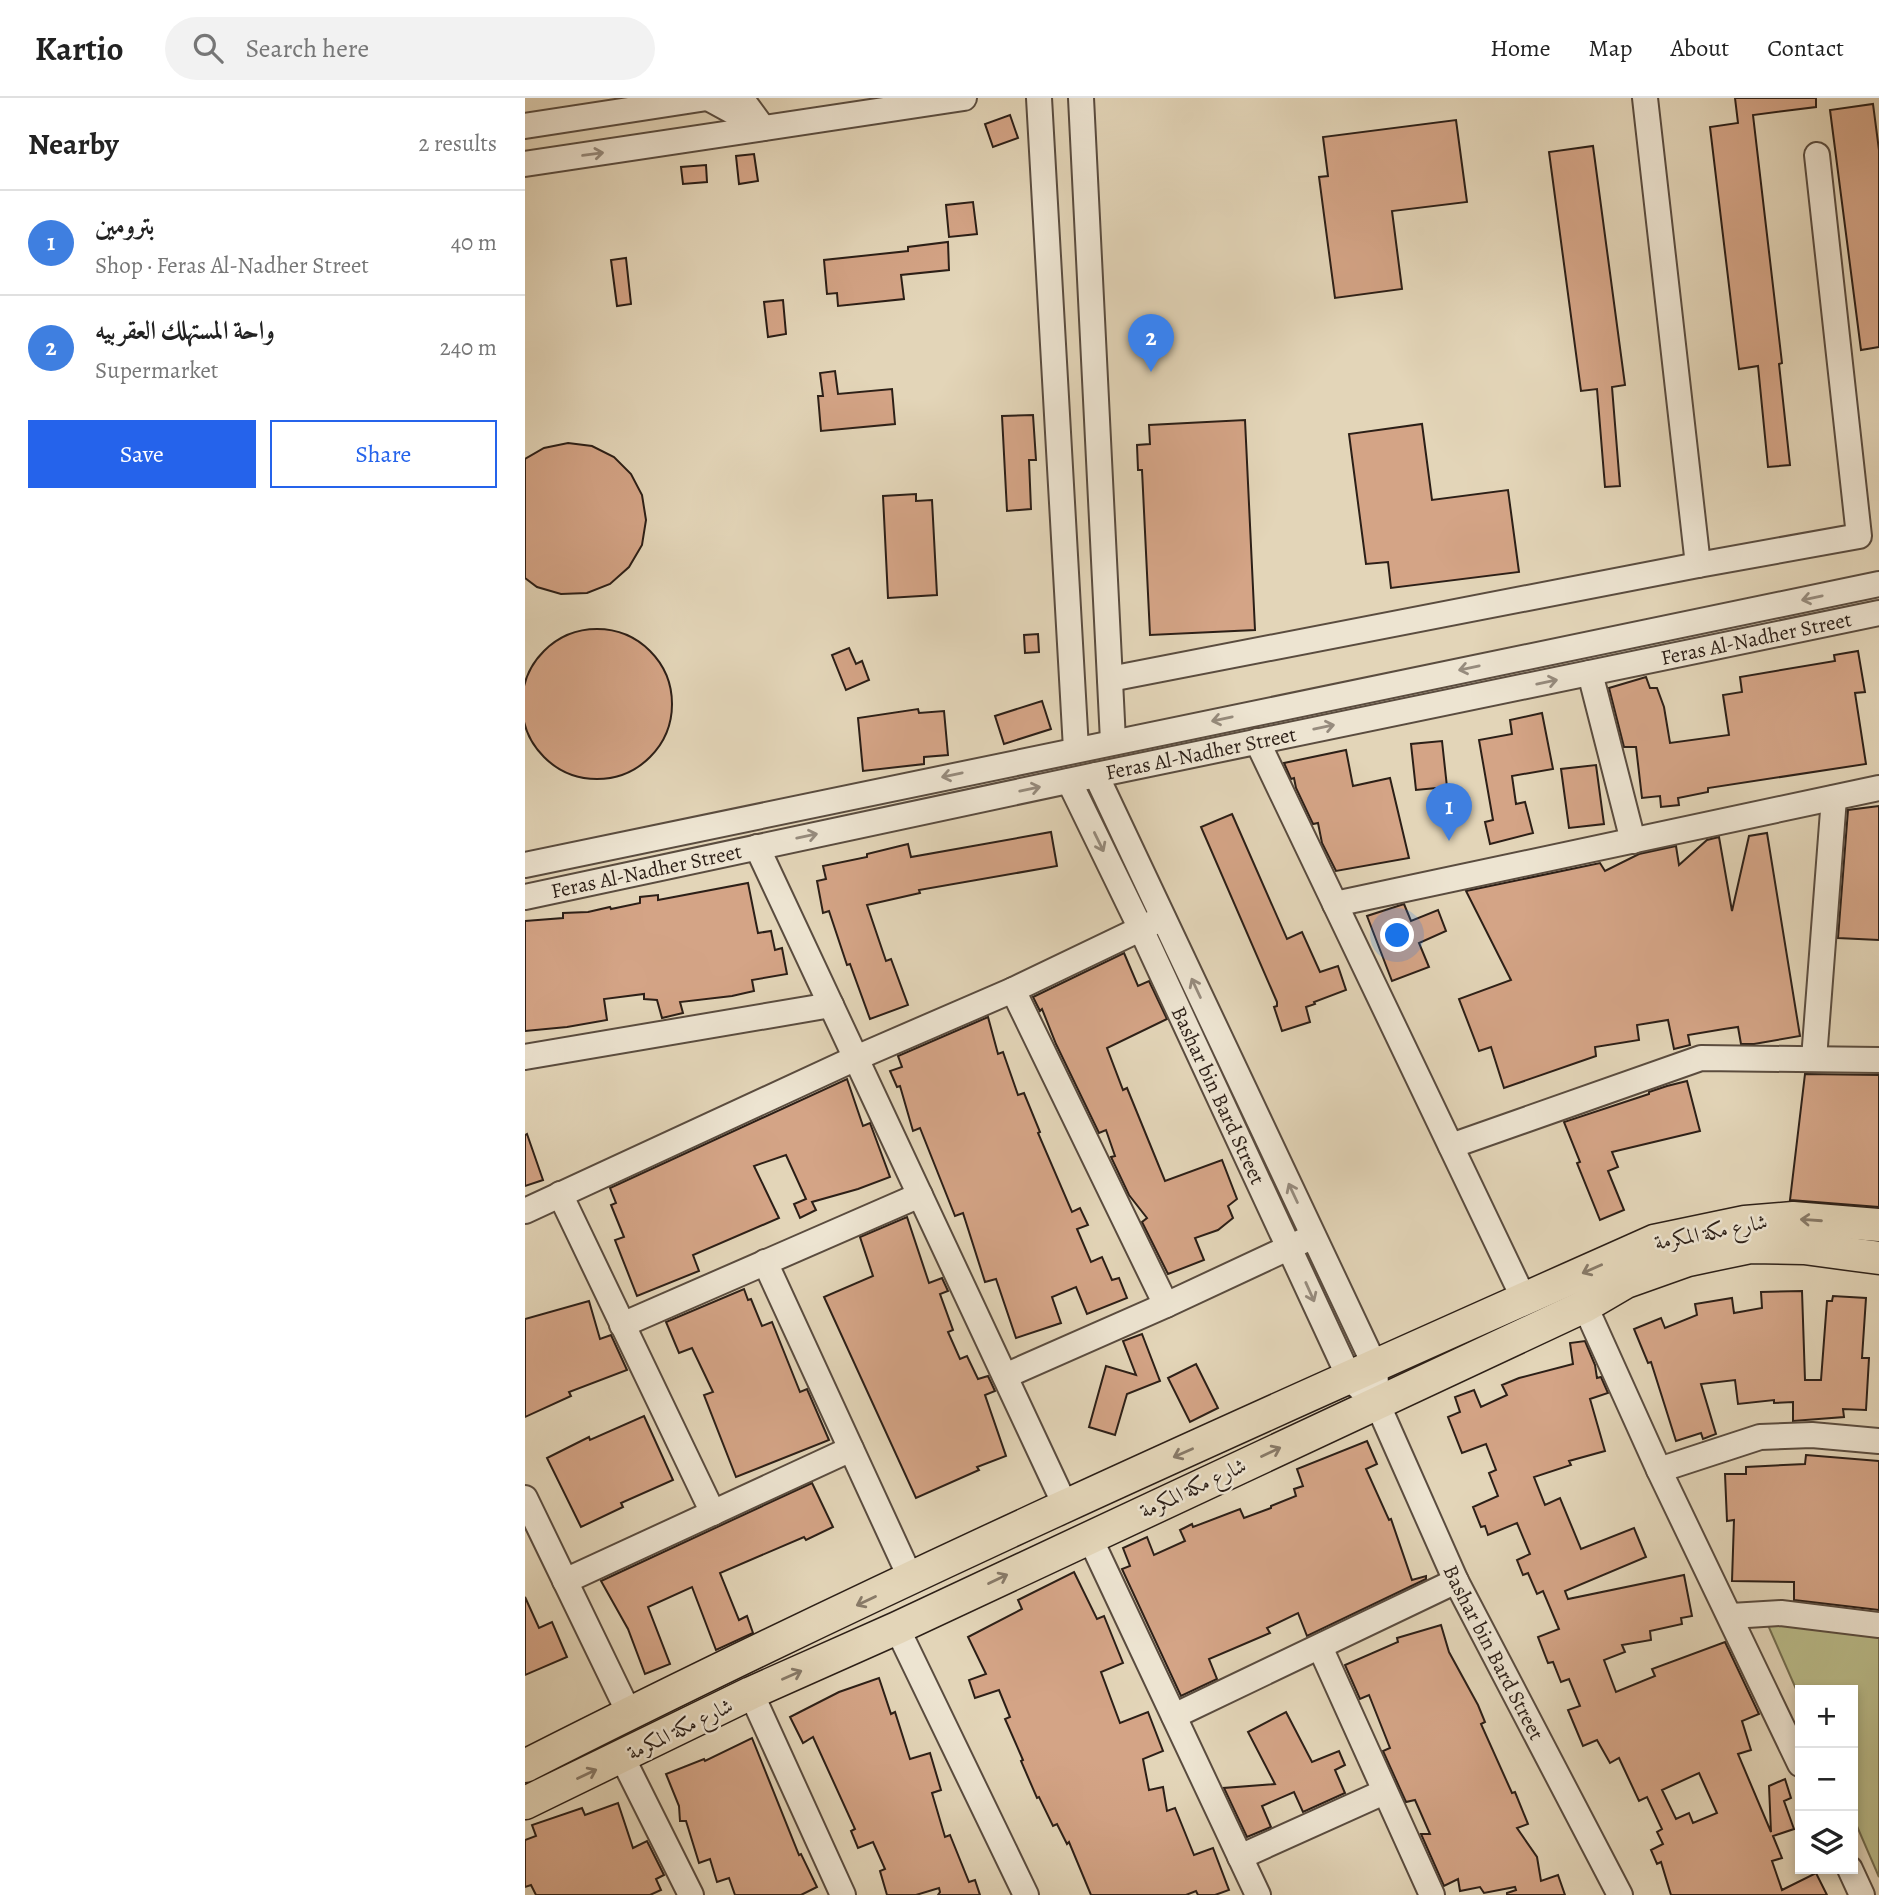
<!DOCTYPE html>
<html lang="en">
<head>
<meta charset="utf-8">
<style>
  :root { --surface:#fff; --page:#f2f2f2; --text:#222; --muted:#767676; --line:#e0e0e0; --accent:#2563eb }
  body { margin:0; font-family:Alegreya,Amiri,serif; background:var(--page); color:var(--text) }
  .controls { position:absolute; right:21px; bottom:21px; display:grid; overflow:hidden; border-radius:0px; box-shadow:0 4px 10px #0003 }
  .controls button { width:63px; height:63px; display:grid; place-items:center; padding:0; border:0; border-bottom:2px solid var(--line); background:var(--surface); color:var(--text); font:35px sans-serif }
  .you { position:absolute; left:873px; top:838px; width:24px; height:24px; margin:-18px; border:5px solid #fff; border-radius:50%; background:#1a73e8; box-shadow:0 0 0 10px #1a73e833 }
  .badge { display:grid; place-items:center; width:46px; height:46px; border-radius:50%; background:var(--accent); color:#fff; font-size:23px; font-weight:700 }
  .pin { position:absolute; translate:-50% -58px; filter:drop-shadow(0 2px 4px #0008) }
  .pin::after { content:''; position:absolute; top:37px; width:24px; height:21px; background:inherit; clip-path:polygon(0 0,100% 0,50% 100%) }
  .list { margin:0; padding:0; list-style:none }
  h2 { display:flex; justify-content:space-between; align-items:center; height:91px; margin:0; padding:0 28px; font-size:30px }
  h2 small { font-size:23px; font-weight:400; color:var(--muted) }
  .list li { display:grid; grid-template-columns:46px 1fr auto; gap:21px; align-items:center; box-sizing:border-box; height:105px; padding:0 28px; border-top:2px solid var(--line) }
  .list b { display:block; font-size:26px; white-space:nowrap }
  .list p { margin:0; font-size:23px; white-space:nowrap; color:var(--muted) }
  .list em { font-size:23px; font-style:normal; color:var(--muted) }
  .actions { display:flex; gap:14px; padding:21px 28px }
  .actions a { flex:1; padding:16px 0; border:2px solid var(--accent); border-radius:0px; text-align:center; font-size:24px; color:var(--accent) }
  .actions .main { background:var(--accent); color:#fff }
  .icon { flex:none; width:38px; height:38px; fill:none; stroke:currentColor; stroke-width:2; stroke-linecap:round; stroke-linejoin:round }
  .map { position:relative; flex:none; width:1354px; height:1797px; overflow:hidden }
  header { display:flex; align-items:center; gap:42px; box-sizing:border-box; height:98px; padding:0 35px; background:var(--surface); border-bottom:2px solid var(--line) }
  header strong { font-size:33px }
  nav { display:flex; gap:38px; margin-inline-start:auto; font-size:24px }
  .search { width:490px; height:63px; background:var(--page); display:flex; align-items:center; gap:18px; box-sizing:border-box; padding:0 24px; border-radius:38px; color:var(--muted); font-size:26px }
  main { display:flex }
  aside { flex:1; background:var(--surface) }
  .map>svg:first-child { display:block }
  .park { fill:#babc8a; stroke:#736e50; stroke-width:2 }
  .building { fill:#d4a486; stroke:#2c1f17; stroke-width:2; fill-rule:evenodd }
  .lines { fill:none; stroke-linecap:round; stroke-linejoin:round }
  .minor-casing { stroke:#5a4c3f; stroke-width:28 }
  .major-casing { stroke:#2c1f17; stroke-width:35 }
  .minor { stroke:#ede4d1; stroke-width:24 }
  .major { stroke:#e3d5b8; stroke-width:32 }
  .oneway { stroke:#968b7d }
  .oneway2 { stroke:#887a68 }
  .labels { text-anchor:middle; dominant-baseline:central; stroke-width:5; stroke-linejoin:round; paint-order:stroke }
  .street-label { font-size:21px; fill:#2c1f17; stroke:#ede4d1 }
</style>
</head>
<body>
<header>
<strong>Kartio</strong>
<div class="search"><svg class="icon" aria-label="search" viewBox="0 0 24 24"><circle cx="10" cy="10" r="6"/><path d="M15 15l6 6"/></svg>Search here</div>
<nav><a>Home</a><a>Map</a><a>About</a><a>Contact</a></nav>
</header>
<main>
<aside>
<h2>Nearby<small>2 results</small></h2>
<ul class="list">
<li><span class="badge" style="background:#3f7fe0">1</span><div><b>بترومين</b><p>Shop · Feras Al-Nadher Street</p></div><em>40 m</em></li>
<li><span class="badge" style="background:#3f7fe0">2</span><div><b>واحة المستهلك العقربيه</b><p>Supermarket</p></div><em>240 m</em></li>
</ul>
<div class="actions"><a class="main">Save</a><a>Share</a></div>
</aside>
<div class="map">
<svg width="1354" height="1797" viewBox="0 0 1354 1797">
  <rect width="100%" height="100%" fill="#e3d5b8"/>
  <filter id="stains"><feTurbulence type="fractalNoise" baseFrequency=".00286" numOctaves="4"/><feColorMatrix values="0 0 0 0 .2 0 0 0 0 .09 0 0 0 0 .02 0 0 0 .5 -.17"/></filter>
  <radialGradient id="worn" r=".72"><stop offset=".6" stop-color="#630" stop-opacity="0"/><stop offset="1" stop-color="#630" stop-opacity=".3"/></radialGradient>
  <!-- park -->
  <path class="park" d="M1242,1525L1354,1538V1779L1328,1719V1592H1275V1600Z"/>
  <!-- building -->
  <g class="building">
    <path d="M1210,0H1291V9L1228,17L1257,265L1254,266L1265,367L1243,369L1233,268L1214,271L1185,29L1213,25Z"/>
    <path d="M1348,6L1354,52V249L1336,252L1305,12Z"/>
    <path d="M485,17L493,40L468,49L460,26Z"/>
    <path d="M931,22L942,104L867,113L877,191L810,200L794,79L803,78L798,39Z"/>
    <path d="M1068,48L1100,287L1087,289L1095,388L1080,389L1072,291L1056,293L1024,54Z"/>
    <path d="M229,56L233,83L214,86L211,58Z"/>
    <path d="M181,67L182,84L158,86L156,69Z"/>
    <path d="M448,104L452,136L424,139L421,107Z"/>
    <path d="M423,144L424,172L376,177L379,201L313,208L312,195L302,196L299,162L383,153V149Z"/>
    <path d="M101,160L106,206L92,208L86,162Z"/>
    <path d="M258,202L261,236L243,239L239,204Z"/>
    <path d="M310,273L313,296L367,291L370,326L296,333L293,298H298L295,275Z"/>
    <path d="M508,317L511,362H504L506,411L482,413L477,318Z"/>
    <path d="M720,322L730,532L625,537L617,372H613L612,347L625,346L624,327Z"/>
    <path d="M897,326L907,402L983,392L994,474L866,490L863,464L841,466L824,336Z"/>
    <path d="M43,345L67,348L89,359L106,376L117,397L121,422L117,447L104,469L85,486L62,495L36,496L12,489L0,480V361L19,350Z"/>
    <path d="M391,396V403L407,402L412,497L363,500L358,398Z"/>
    <circle cx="72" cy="606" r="75"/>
    <path d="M513,536L514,554L500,555L499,537Z"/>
    <path d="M324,550L331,566L337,563L344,582L321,592L307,557Z"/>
    <path d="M1333,553L1340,594L1330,595L1341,666L1183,690V694L1153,700L1154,707L1136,709L1135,698L1117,700L1111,649H1099L1084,590L1121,579L1125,590H1132L1139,609L1145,645L1204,637L1198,597L1217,594L1215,579L1310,563L1309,557Z"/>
    <path d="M517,603L526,631L479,646L470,618Z"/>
    <path d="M393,611L394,615L419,613L423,657L399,659V666L338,673L333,620Z"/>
    <path d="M1017,615L1028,671L987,678L991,706L1000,704L1008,735L965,746L960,724L968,722L954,642L987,636L985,622Z"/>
    <path d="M917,643L922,689L891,692L886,646Z"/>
    <path d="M821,652L828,688L865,680L884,760L811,773L797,745L793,725L788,726L771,690L769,680L766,681L759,665Z"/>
    <path d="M1071,667L1079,726L1044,730L1036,671Z"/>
    <path d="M1354,708V842L1313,840L1323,712Z"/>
    <path d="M707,716L762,841L777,834L795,874L813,868L821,892L789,904L790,906L781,909L785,924L757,933L749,909L752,908V904L676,729Z"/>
    <path d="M526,734L532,768L394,792L395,795L342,807L361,863L366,861L383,907L345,921L325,866L322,867L304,813L298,815L292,783L301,781L298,768L342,759V756L383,746L386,759Z"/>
    <path d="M1242,735L1275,938L1229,946H1216L1213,929L1199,931L1163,937L1165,947L1149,951L1143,922L1112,927L1114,942L1070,949L1071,958L979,990L966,949L954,953L934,901L986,882L941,793L1075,765L1080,773L1114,756L1151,748L1154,767L1182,742L1194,739L1207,813L1224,738Z"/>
    <path d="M223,785L233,835L246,833L250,852L257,850L262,876L227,882L229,893L207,898L155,904L158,915L137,920L132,902L119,901V896L79,901L82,922L42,929L0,933V823L38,820V815L63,814L85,809L86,811L115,805V799L133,797V802Z"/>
    <path d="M879,806L886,823L913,812L921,833L894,845L904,869L867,883L842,818Z"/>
    <path d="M599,855L613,888L624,883L642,921L582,950L598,992L602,990L640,1083L697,1062L712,1101L703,1108L708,1120L693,1132L670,1140L679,1162L643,1176L617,1124L622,1120L604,1097L586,1059L590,1058L581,1032L574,1035L531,946L517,911L515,913L508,899Z"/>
    <path d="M463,919L473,956L478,954L493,997L499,995L515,1034L513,1035L547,1114L555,1110L563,1127L552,1131L566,1164L577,1159L587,1182L594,1180L602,1200L562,1216L551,1189L527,1199L536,1225L491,1240L471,1181L460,1184L438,1115L430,1118L395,1030L388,1033L375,988L372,989L365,973L377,969L373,958Z"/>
    <path d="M1280,976L1354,977V1109L1265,1102Z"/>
    <path d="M322,981L338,1028L345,1025L365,1079L333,1091L287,1104L291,1112L275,1120L269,1106L281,1101L261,1057L229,1068L254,1120L168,1157L174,1173L112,1198L90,1142L99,1139L86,1107L91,1105L85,1090Z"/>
    <path d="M1162,983L1175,1033L1087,1054L1093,1069L1083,1073L1099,1112L1075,1122L1052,1065L1055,1064L1039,1024L1124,996V994L1142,988Z"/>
    <path d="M2,1036L18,1082L0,1088V1037Z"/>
    <path d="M382,1119L404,1185L417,1180L423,1193L415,1196L428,1232L423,1234L435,1261L442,1258L453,1281L463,1278L470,1293L460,1297L481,1358L452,1369L454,1372L391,1400L299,1199L348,1178L335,1139Z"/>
    <path d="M219,1191L223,1202L226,1201L237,1228L247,1224L275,1294L282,1291L304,1342L211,1379L179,1297L188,1294L167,1250L154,1255L141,1224Z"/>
    <path d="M1277,1193L1280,1282H1296L1302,1203H1307L1308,1198L1341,1200L1337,1260H1344L1341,1312L1318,1311L1319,1319L1268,1323V1304L1249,1305V1302L1213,1306L1210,1282L1176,1286L1191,1336L1178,1341L1176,1335L1151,1343L1126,1264L1123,1265L1109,1231L1136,1220L1140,1230L1172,1217L1170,1206L1207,1200L1209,1215L1237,1210L1236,1194Z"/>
    <path d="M64,1203L75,1241L86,1237L102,1272L44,1294L46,1298L0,1319V1221Z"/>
    <path d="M617,1236L635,1283L602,1296L590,1337L564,1329L581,1268L611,1277L598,1243Z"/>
    <path d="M1060,1243L1070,1267L1072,1280L1076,1279L1083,1295L1065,1301L1080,1353L1044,1363L1046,1367L1009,1379L1020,1407L1035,1400L1056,1451L1109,1430L1121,1459L1040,1493L1043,1501L1159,1477L1167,1518L1156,1520L1157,1526L1125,1533L1126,1542L1097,1547L1100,1554L1079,1562L1091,1594L1130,1578L1127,1571L1200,1544L1234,1616L1217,1623L1226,1652L1213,1656L1246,1734L1244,1688L1260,1681L1266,1700L1259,1703L1269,1731L1248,1738L1257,1760L1247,1763L1257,1792L1291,1775L1302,1797H1146L1136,1764L1132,1766L1126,1752L1138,1746L1132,1734L1137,1731L1122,1699L1114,1703L1094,1660L1085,1665L1072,1642L1058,1648L1043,1612L1055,1608L1044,1581L1036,1584L1028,1564L1023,1565L1013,1539L1034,1531L1018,1493L1012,1496L1003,1475L998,1477L992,1462L1005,1456L992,1425L963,1437L960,1428L956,1429L948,1409L973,1398L964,1375L971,1372L961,1346L937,1355L923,1319L935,1314L930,1299L949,1292L956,1309L982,1297L977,1287L994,1280L1048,1266L1045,1245ZM1174,1675L1192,1715L1168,1725L1164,1715L1151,1721L1137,1692Z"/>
    <path d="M671,1266L693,1310L665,1324L643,1280Z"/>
    <path d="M119,1318L148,1382L96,1405L98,1409L56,1429L22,1360L64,1339L65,1342Z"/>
    <path d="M842,1343L852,1366L841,1371L864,1422L866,1421L887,1482L901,1478V1481L782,1538L773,1515L742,1530L745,1535L684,1561L692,1581L656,1598L597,1471L605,1468L598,1450L622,1439L629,1457L660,1443L655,1432L667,1426L668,1429L715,1411L719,1420L746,1410V1408L771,1398L769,1391L778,1388L772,1371Z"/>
    <path d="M1281,1357L1354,1363V1512L1269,1502V1484L1207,1483L1209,1422L1202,1423L1200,1376H1221V1369L1280,1366Z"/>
    <path d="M287,1385L308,1429L281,1442L279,1439L195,1475L214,1522L222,1518L228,1535L191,1552L167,1489L123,1509L145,1566L120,1576L103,1531L76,1483Z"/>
    <path d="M549,1474L572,1521L579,1518L598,1565L576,1574L595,1625L623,1614L638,1653L618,1661L624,1692L638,1689L642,1713L650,1710L669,1757L688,1750L704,1792L690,1797H673L671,1793L661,1797H566L544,1744L542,1746L532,1726L528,1728L514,1699L512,1700L496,1663L498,1662L480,1621L485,1619L474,1592L450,1600L444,1582L461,1576L443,1539L497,1511L493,1502Z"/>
    <path d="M0,1499L14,1530L27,1524L42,1559L0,1577Z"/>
    <path d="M916,1527L924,1554L953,1607L960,1624L956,1626L987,1695L990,1694L1003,1726L992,1730L1012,1759L1016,1783L1033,1777L1040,1797H982V1795L991,1792L990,1789L959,1795L955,1789L935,1793L933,1781L919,1788L896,1736H905L890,1702L881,1704L858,1653L865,1650L844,1597L835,1601L820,1567L873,1544L872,1540Z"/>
    <path d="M354,1580L366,1616L370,1614L385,1661L405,1655L416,1692L407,1695L420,1739L425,1737L444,1784L450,1782L455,1797H413L415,1794L414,1790L391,1797H362L355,1773L360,1771L348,1744L333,1750L326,1733L330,1731L288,1639L278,1645L265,1619L314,1594Z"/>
    <path d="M761,1614L787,1664L814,1653L820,1667L810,1672L820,1695L778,1714L769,1694L737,1708L746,1729L722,1739L699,1690L750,1686L723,1634Z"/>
    <path d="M227,1640L274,1757L276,1756L292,1789L276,1797H210L204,1780L192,1784L185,1761L174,1765L161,1723H155L154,1708L141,1676L179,1661L180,1663Z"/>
    <path d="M93,1705L108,1750L122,1743L139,1777L131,1781L136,1792L125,1797H11L6,1787L0,1789V1742L11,1738L7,1727L57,1710L60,1717Z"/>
  </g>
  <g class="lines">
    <!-- minor casing -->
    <g class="minor-casing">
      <g id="minor">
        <path d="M183,0L238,30L216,0"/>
        <path d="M514,0L551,651"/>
        <path d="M556,0L588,643"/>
        <path d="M1120,0L1173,467"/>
        <path d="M0,28L182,0"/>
        <path d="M0,66L439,0"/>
        <path d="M1065,575L1108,743"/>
        <path d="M585,581L1173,467L1334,438L1292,57"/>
        <path d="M732,643L999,1201"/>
        <path id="s1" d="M571,677L850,1268L852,1305L931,1483L1095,1797"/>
        <path id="s2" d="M544,683L616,831L824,1279L835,1290"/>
        <path d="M232,749L541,1409"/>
        <path d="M0,767L1354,486"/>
        <path id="s3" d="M0,799L571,677L1354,515"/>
        <path d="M810,806L1354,690"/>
        <path d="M488,892L641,1207"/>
        <path d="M0,959L306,907"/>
        <path d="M1289,961L1309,700"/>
        <path d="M926,1048L1176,960L1354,962"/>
        <path d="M35,1096L188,1415"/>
        <path d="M0,1113L331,960L488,892L638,820"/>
        <path d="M240,1164L386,1481"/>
        <path d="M1060,1208L1134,1372L1275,1666"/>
        <path d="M97,1227L395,1097"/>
        <path d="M480,1278L641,1207L778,1143"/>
        <path d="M1134,1372L1235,1339L1287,1337L1354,1343"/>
        <path d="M0,1400L104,1615"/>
        <path d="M564,1438L733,1797"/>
        <path d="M40,1483L326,1351"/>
        <path d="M1206,1518L1256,1515L1354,1527"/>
        <path d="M372,1530L501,1797"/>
        <path d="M795,1549L907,1797"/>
        <path d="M226,1595L318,1797"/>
        <path d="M649,1618L931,1483"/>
        <path d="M97,1659L166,1797"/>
        <path d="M715,1759L859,1694"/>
        <path d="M1325,1771L1337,1797"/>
      </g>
    </g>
    <!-- major casing -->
    <g class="major-casing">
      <g id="major">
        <path d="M0,1668C370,1480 750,1312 1129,1143L1220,1124L1268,1120L1354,1127"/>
        <path d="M0,1705L226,1595L372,1530L1060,1208L1101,1184L1163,1162L1225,1149L1279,1150L1354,1160"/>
      </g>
    </g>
    <!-- minor -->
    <use href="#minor" class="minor"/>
    <!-- major -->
    <use href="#major" class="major"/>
  </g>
  <!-- one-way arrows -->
  <defs><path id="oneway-shaft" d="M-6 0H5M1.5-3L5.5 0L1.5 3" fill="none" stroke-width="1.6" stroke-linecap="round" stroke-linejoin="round" transform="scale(1.75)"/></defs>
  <g class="oneway">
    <use href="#oneway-shaft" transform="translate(68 56) rotate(-8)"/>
    <use href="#oneway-shaft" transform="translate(1287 500) rotate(168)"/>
    <use href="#oneway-shaft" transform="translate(944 570) rotate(168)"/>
    <use href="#oneway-shaft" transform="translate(1022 584) rotate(-12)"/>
    <use href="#oneway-shaft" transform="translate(697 621) rotate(168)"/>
    <use href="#oneway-shaft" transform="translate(799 629) rotate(-12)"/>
    <use href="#oneway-shaft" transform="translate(427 677) rotate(168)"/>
    <use href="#oneway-shaft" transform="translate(505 691) rotate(-12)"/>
    <use href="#oneway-shaft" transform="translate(282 738) rotate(-12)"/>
    <use href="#oneway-shaft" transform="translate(574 744) rotate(64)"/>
    <use href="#oneway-shaft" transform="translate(671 890) rotate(-115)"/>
    <use href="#oneway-shaft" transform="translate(768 1095) rotate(-115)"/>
    <use href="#oneway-shaft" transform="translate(785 1194) rotate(66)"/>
  </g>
  <g class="oneway2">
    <use href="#oneway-shaft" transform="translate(1286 1122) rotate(-176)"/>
    <use href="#oneway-shaft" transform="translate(1067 1171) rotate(156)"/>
    <use href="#oneway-shaft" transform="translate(746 1354) rotate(-25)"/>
    <use href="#oneway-shaft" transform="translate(658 1355) rotate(156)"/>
    <use href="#oneway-shaft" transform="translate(473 1481) rotate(-26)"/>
    <use href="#oneway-shaft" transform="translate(341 1503) rotate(155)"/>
    <use href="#oneway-shaft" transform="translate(267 1577) rotate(-24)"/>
    <use href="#oneway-shaft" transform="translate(62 1676) rotate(-25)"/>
  </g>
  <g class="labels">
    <!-- street labels -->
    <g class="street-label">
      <text stroke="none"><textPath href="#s3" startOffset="1258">Feras Al-Nadher Street</textPath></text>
      <text stroke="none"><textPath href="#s3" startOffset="691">Feras Al-Nadher Street</textPath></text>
      <text stroke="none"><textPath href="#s3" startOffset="124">Feras Al-Nadher Street</textPath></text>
      <text stroke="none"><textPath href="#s2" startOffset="348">Bashar bin Bard Street</textPath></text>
      <text transform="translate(1186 1134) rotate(-11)">شارع مكة المكرمة</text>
      <text transform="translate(668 1390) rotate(-25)">شارع مكة المكرمة</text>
      <text stroke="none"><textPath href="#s1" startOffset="966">Bashar bin Bard Street</textPath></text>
      <text transform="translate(155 1631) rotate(-26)">شارع مكة المكرمة</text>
    </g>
  </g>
  <rect width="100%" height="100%" filter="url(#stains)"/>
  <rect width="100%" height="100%" fill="url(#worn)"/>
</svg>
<div class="controls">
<button>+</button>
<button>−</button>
<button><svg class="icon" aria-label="layers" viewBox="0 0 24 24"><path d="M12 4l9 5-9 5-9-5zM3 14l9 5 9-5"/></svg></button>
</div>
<div class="you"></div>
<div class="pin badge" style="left:924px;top:743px;background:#3f7fe0">1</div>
<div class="pin badge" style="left:626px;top:274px;background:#3f7fe0">2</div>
</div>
</main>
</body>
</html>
